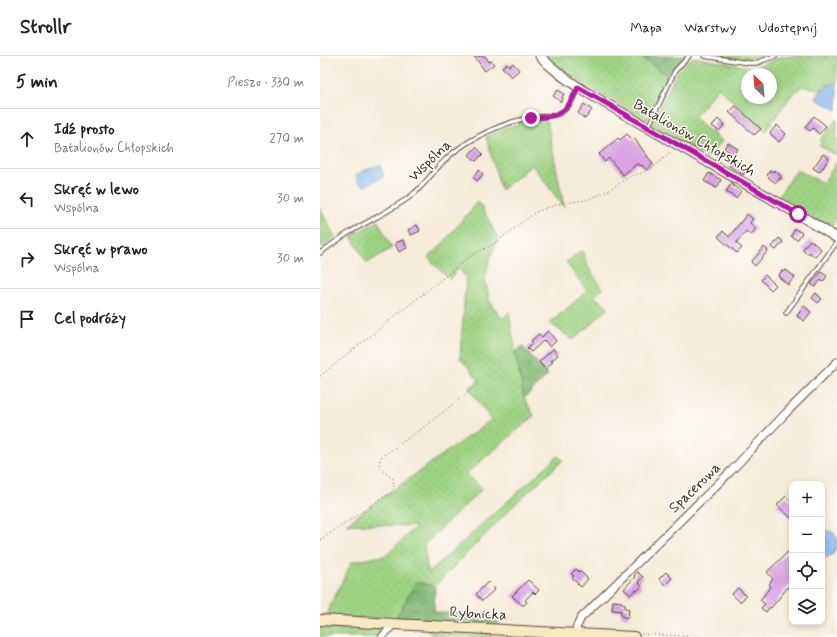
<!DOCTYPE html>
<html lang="pl">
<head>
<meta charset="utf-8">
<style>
  :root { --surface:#fff; --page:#f2f2f2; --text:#222; --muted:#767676; --line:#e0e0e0 }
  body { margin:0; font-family:Mynerve,sans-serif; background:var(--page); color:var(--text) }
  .controls { position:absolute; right:12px; bottom:12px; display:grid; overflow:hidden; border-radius:8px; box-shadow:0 2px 6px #0003 }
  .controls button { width:36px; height:36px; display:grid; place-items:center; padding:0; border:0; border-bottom:1px solid var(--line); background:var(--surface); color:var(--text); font:20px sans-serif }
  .compass { position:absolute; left:421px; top:12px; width:36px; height:36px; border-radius:50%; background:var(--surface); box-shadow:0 2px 6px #0003; rotate:334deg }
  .stop { position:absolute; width:12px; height:12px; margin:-9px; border:3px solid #b5179e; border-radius:50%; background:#fff }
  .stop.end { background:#b5179e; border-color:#fff; box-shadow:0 1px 4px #0008 }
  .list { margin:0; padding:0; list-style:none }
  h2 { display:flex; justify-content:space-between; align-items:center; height:52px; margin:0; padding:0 16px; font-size:17px }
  h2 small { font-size:13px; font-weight:400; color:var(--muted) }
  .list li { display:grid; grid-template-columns:26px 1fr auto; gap:12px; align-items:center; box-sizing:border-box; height:60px; padding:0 16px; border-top:1px solid var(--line) }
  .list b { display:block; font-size:15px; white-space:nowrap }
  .list p { margin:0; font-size:13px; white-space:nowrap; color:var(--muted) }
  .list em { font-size:13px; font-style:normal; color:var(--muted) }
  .icon { flex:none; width:22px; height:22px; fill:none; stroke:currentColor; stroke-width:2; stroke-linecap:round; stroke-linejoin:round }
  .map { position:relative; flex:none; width:517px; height:581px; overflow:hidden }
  header { display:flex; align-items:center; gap:24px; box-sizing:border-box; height:56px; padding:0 20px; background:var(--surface); border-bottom:1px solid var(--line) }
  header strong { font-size:19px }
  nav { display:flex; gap:22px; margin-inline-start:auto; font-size:14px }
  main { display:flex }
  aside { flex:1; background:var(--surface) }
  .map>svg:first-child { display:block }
  .grass { fill:url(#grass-dots); stroke:#6d7e50; fill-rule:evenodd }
  .forest { fill:url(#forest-crowns); stroke:#5d7048 }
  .water { fill:#7ab1e9; stroke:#5a6e84 }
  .building { fill:#d9a3e4 }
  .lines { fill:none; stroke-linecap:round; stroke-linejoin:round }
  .service-casing { stroke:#57473a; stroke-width:5.5 }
  .minor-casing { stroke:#57473a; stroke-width:9 }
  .tertiary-casing { stroke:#57473a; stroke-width:11 }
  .secondary-casing { stroke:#57473a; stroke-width:12 }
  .path { stroke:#57473a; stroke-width:1; stroke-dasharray:1 3; stroke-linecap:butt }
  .service { stroke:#fff; stroke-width:3.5 }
  .minor { stroke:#fff; stroke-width:7 }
  .tertiary { stroke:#fff; stroke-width:9 }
  .secondary { stroke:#f8e8c3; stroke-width:10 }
  .route { stroke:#b5179e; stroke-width:5 }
  .labels { text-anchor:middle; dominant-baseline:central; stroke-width:3; stroke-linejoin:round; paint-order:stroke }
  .street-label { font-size:15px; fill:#3b2a1e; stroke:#fdfcf7 }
</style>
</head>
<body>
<header>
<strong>Strollr</strong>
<nav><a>Mapa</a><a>Warstwy</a><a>Udostępnij</a></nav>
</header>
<main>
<aside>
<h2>5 min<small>Pieszo · 330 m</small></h2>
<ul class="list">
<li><svg class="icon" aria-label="ahead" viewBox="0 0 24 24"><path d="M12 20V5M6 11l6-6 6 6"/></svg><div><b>Idź prosto</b><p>Batalionów Chłopskich</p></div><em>270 m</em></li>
<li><svg class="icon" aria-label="left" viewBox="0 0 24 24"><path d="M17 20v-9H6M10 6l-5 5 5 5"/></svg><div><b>Skręć w lewo</b><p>Wspólna</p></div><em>30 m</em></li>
<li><svg class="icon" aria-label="right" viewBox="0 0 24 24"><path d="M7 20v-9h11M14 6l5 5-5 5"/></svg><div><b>Skręć w prawo</b><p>Wspólna</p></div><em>30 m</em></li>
<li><svg class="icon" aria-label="arrive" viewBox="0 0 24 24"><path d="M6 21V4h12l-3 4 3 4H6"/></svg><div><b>Cel podróży</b></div></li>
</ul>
</aside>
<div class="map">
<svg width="517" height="581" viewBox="0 0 517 581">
  <defs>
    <pattern id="grass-dots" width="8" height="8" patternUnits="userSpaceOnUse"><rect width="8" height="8" fill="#9fd383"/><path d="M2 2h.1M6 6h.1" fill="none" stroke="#8ab571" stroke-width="1.8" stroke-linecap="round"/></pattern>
    <pattern id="forest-crowns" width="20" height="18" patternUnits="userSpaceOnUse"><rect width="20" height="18" fill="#7fb571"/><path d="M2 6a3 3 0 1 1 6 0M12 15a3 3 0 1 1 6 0" fill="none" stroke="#69935c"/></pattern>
  </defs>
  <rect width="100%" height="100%" fill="#fdfcf7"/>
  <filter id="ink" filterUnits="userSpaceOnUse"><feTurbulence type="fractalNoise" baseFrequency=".025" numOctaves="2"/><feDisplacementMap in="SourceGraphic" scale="8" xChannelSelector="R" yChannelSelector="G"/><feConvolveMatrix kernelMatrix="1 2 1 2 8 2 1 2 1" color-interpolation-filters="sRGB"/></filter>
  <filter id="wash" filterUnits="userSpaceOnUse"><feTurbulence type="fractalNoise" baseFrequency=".012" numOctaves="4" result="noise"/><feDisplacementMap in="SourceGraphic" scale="16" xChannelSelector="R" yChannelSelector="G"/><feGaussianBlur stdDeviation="0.9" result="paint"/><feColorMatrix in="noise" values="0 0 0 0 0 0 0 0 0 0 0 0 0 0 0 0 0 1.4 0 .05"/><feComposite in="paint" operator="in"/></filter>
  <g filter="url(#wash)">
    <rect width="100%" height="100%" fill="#f6ebd8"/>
    <!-- grass -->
    <g class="grass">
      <path d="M226,0H322L324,3L346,18V25L326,66L245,16Z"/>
      <path d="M401,0H447L436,7Z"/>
      <path d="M462,0H517V28L516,27L507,29L502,34L482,30L470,41L445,76L398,31L374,62L402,85L388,102L331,70L357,16L373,1L433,12ZM427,18H451V42H427Z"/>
      <path d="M223,63L227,66L244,151L212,109L181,134L166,81L184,72Z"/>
      <path d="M517,63V100L499,89L502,86L500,84Z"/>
      <path d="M517,106V162L510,173L457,142L477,114L503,127Z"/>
      <path d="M158,145L161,150L178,182L170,202L165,222L169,244L182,263L189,256L196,301L204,342L214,360L146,418L162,433L104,489L108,517L238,400L243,404L194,449L115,530L96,526L75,564L5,560L32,506L67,499L96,470L26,468L171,364L149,332L159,324L140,302L146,221L138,212L130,224L108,202L119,192Z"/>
      <path d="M0,152L15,181L0,191Z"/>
      <path d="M58,165L72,192L47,207L31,180Z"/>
      <path d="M262,194L269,213L283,233L274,240L289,252L253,284L230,267L267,235L246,206Z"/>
      <path d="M0,569L63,571L62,577L56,581H0Z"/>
      <path d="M106,574L172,577L171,581H143L112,579Z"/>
    </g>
    <!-- forest -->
    <g class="forest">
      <path d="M322,0H366V1L368,2L346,18L324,3Z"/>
      <path d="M202,290L228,319L204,342L195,296Z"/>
      <path d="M96,526L115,530L114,556L170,560L180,568L75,564Z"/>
    </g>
    <!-- water -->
    <g class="water">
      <path d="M516,27L517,28V55C513,50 502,47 496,43C500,33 506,29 516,27Z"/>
      <path d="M60,109L64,120L45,130L38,126L36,119L45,114Z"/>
      <path d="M502,473L513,476L517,482V490L513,498L506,502L502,499Z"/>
    </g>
    <g id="blocks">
      <!-- building -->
      <g class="building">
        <path d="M154,0H165L169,6L171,5L174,8L165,15Z"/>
        <path d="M187,7L189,10L193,7L199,14L191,21L182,11Z"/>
        <path d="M238,34L244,38L242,41L243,43L241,46L233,40Z"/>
        <path d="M264,48L272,54L265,63L258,57Z"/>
        <path d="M416,50L441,73L434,79L409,56Z"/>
        <path d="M494,60L506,70L499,78L493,72L490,75L485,71Z"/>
        <path d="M398,63L404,69L399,75L392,70Z"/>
        <path d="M457,69L466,78L459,86L450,77Z"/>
        <path d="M307,78L312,83L314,82L333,108L326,114L322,109L320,110L318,107L303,119L289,102L285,106L279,98L298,82L300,84Z"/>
        <path d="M408,87L418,93L414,99L404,92Z"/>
        <path d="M156,91L163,98L156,105L149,99Z"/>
        <path d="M503,98L509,102L503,112V111L499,116L493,112Z"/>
        <path d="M414,103L428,111L423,119L409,110Z"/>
        <path d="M159,114L163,118L157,125L153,121Z"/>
        <path d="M450,114L453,116L454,114L460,119L461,123H458L456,127L449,122V121L447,119Z"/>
        <path d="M389,117L401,124L397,132L384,125Z"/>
        <path d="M411,128L421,135L416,142L406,136Z"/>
        <path d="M427,158L433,163L430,167L436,172L431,179L426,175L416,187L422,192L417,197L398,181L403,175L409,181Z"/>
        <path d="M97,169L100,175L91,179L88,174Z"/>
        <path d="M475,173L482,177L477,184L471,180Z"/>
        <path d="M459,182L463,186L456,194L452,191Z"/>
        <path d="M83,184L87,192L79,196L75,187Z"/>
        <path d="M490,184L501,193L495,201L489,196L488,198L482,194Z"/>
        <path d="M444,191L448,195L435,210L431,206Z"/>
        <path d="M466,214L475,221L468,229L458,220L462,215L464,216Z"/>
        <path d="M501,216L507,220L503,226L501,224L495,231L491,228Z"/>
        <path d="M445,219L456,229L451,234L441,224Z"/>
        <path d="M496,237L502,243L498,247L492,242Z"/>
        <path d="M484,250L491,256L484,265L477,260Z"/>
        <path d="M228,275L236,285L230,291L224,284L211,296L207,292L213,287L211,285L219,278L222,281Z"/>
        <path d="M233,293L238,299L231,305L233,306L225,313L219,306Z"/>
        <path d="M466,440L472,447V463L457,449Z"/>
        <path d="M469,495L472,499V526L451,552L450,551L446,556L441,552L445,548L440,544L451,530L449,528L453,523L447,516Z"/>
        <path d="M256,513L259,516L260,515L268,523L261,531L252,522L254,520L251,518Z"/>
        <path d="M317,516L323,521L318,526L322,530L317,535L315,534L310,539L304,533L315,521L314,520Z"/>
        <path d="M346,516L352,522L345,529L339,523Z"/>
        <path d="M208,524L219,534L215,538L213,536L205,544L207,546L204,549H202L192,540Z"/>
        <path d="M168,526L175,533L162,545L156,538Z"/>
        <path d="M418,532L426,540L420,546L412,538Z"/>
        <path d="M293,545L302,546V548H305V552L309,553L308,562L301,560V555L292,554Z"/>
      </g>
    </g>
  </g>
  <g filter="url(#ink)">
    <use href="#blocks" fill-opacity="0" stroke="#57473a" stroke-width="1"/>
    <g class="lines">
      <!-- service casing -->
      <g class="service-casing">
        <g id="service">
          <path d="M384,0L428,7H436L455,0"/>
          <path d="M328,71L355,15L369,0"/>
          <path d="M0,197C10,190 20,182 30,176C50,164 72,154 91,140C103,131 111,118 122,107C132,96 146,87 159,80C173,73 189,66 204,63C216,60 230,62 240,57C250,52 253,41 258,32"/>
          <path d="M466,257L517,186"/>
        </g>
      </g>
      <!-- minor casing -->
      <g class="minor-casing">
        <g id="minor">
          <path d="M255,578L257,570L261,562L411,415L466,357L517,306"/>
          <path d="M62,581L74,568"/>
        </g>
      </g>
      <!-- tertiary casing -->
      <g class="tertiary-casing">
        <path id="tertiary" d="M220,0C234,15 249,25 266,36L478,158L517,182"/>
      </g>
      <!-- secondary casing -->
      <g class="secondary-casing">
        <path id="secondary" d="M0,564L314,581"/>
      </g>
      <!-- path -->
      <g class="path">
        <path d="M0,320L152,199L172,189L216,156L238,148L266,144L286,136L311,120L330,114L352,95"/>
        <path d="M0,484L69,438L74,432L73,423L60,412L59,407L61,401L107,369L160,327"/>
        <path d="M322,578L380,581"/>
      </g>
      <!-- service -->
      <use href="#service" class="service"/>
      <!-- minor -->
      <use href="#minor" class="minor"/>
      <!-- tertiary -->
      <use href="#tertiary" class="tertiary"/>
      <!-- secondary -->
      <use href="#secondary" class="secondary"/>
    </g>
  </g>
  <g class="lines" filter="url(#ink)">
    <!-- route -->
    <path class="route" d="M211,62C223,61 239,61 247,51C252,46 255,38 258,31L478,158"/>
  </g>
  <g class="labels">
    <!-- street labels -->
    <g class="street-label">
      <text transform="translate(374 82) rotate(30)">Batalionów Chłopskich</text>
      <text transform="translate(110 105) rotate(-44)">Wspólna</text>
      <text transform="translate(375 432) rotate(-44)">Spacerowa</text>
      <text transform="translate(158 558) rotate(3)">Rybnicka</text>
    </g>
  </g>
</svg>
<div class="controls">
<button>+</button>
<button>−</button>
<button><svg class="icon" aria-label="locate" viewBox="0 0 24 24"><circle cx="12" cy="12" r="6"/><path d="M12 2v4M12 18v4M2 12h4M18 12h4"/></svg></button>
<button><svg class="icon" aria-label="layers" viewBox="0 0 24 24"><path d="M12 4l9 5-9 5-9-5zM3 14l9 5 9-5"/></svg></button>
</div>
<svg class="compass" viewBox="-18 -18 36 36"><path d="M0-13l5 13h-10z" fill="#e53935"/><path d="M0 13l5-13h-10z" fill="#767676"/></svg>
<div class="stop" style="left:478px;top:158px"></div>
<div class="stop end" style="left:211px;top:62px"></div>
</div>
</main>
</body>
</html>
